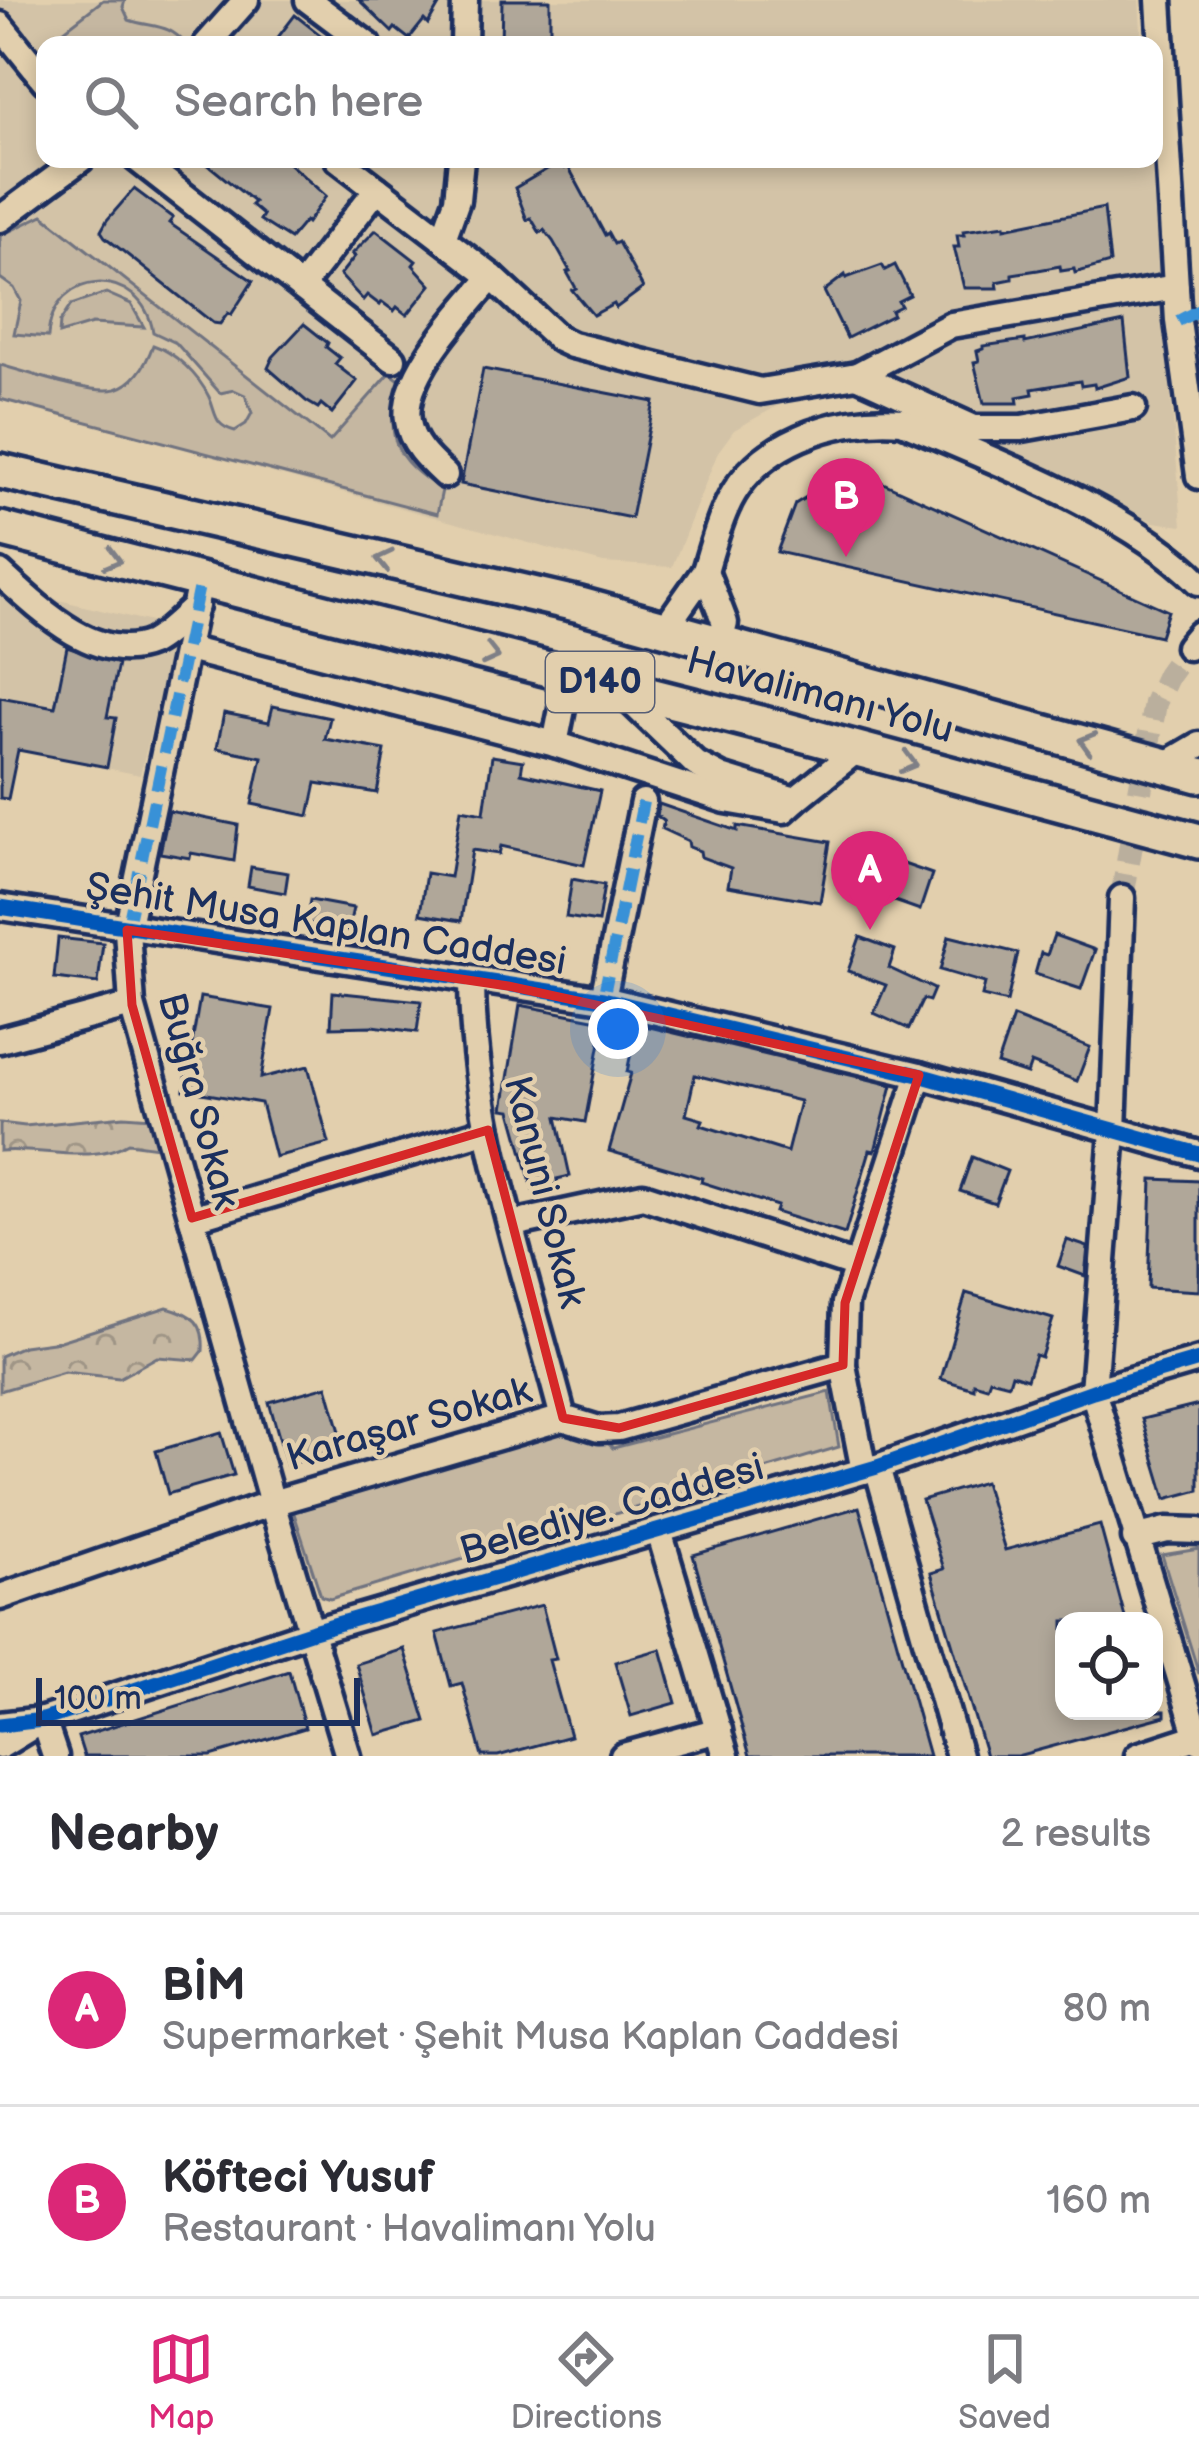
<!DOCTYPE html>
<html lang="en">
<head>
<meta charset="utf-8">
<style>
  :root { --surface:#fff; --page:#f7f7f7; --text:#2b2b33; --muted:#7c7c81; --line:#e1e1e2; --accent:#db2777 }
  body { margin:0; font-family:"Balsamiq Sans",sans-serif; background:var(--page); color:var(--text) }
  .controls { position:absolute; right:36px; bottom:36px; display:grid; overflow:hidden; border-radius:24px; box-shadow:0 6px 18px #0003 }
  .controls button { width:108px; height:108px; display:grid; place-items:center; padding:0; border:0; border-bottom:3px solid var(--line); background:var(--surface); color:var(--text); font:60px sans-serif }
  .scale { position:absolute; left:36px; bottom:30px; width:324px; box-sizing:border-box; padding-left:12px; border:6px solid #1b2f5e; border-top:0; font-size:33px; line-height:42px; white-space:nowrap; color:#1b2f5e; -webkit-text-stroke:9px #e2cfad; paint-order:stroke }
  .you { position:absolute; left:618px; top:1029px; width:42px; height:42px; margin:-30px; border:9px solid #fff; border-radius:50%; background:#1a73e8; box-shadow:0 0 0 18px #1a73e833 }
  .badge { display:grid; place-items:center; width:78px; height:78px; border-radius:50%; background:var(--accent); color:#fff; font-size:39px; font-weight:700 }
  .pin { position:absolute; translate:-50% -99px; filter:drop-shadow(0 3px 6px #0008) }
  .pin::after { content:''; position:absolute; top:63px; width:42px; height:36px; background:inherit; clip-path:polygon(0 0,100% 0,50% 100%) }
  .list { margin:0; padding:0; list-style:none }
  h2 { display:flex; justify-content:space-between; align-items:center; height:156px; margin:0; padding:0 48px; font-size:51px }
  h2 small { font-size:39px; font-weight:400; color:var(--muted) }
  .list li { display:grid; grid-template-columns:78px 1fr auto; gap:36px; align-items:center; box-sizing:border-box; height:192px; padding:0 48px; border-top:3px solid var(--line) }
  .list b { display:block; font-size:45px; white-space:nowrap }
  .list p { margin:0; font-size:39px; white-space:nowrap; color:var(--muted) }
  .list em { font-size:39px; font-style:normal; color:var(--muted) }
  .icon { flex:none; width:66px; height:66px; fill:none; stroke:currentColor; stroke-width:2; stroke-linecap:round; stroke-linejoin:round }
  .map { position:relative; flex:none; width:1199px; height:1756px; overflow:hidden }
  .search { position:absolute; background:var(--surface); box-shadow:0 6px 18px #0003; left:36px; right:36px; top:36px; height:132px; display:flex; align-items:center; gap:30px; box-sizing:border-box; padding:0 42px; border-radius:24px; color:var(--muted); font-size:45px }
  .sheet { height:540px; background:var(--surface) }
  nav { display:flex; justify-content:space-around; align-items:center; box-sizing:border-box; height:168px; border-top:3px solid var(--line); background:var(--surface); font-size:33px; color:var(--muted) }
  nav a { display:grid; justify-items:center; gap:6px }
  nav .on { color:var(--accent) }
  .map>svg:first-child { display:block }
  .built { fill:#d3c3a7 }
  .forest { fill:url(#forest-crowns); stroke:#707380; stroke-width:3 }
  .park { fill:#c5b7a1; stroke:#707380; stroke-width:3 }
  .building { fill:#b0a799; stroke:#1b2f5e; stroke-width:3; fill-rule:evenodd }
  .lines { fill:none; stroke-linecap:round; stroke-linejoin:round }
  .minor-tunnel { stroke:#baaf9d; stroke-width:24; stroke-dasharray:24 12; stroke-linecap:butt }
  .minor-casing { stroke:#1b2f5e; stroke-width:33 }
  .highway-casing { stroke:#1b2f5e; stroke-width:42 }
  .minor { stroke:#e2cfad; stroke-width:24 }
  .highway { stroke:#e2cfad; stroke-width:33 }
  .quiet { stroke:#3891d7; stroke-width:12; stroke-dasharray:24 12; stroke-linecap:butt }
  .cycleway-casing { stroke:#e2cfad; stroke-width:22 }
  .cycleway { stroke:#0057b8; stroke-width:15 }
  .oneway { stroke:#7e7f86 }
  .marked { fill:none; stroke:#d62828; stroke-width:9; stroke-linejoin:round }
  .labels { text-anchor:middle; dominant-baseline:central; stroke-width:9; stroke-linejoin:round; paint-order:stroke }
  .shield { fill:#e2cfad; stroke:#575f76; stroke-width:3 }
  .shield-label { font-size:36px; font-weight:bold; fill:#1b2f5e }
  .street-label { font-size:39px; fill:#1b2f5e; stroke:#e2cfad }
</style>
</head>
<body>
<div class="map">
<svg width="1199" height="1756" viewBox="0 0 1199 1756">
  <defs>
    <pattern id="forest-crowns" width="20" height="18" patternUnits="userSpaceOnUse" patternTransform="scale(3)"><rect width="20" height="18" fill="#c5b7a1"/><path d="M2 6a3 3 0 1 1 6 0M12 15a3 3 0 1 1 6 0" fill="none" stroke="#9f9586"/></pattern>
  </defs>
  <rect width="100%" height="100%" fill="#e2cfad"/>
  <filter id="ink" filterUnits="userSpaceOnUse"><feTurbulence type="fractalNoise" baseFrequency=".00833" numOctaves="2"/><feDisplacementMap in="SourceGraphic" scale="24" xChannelSelector="R" yChannelSelector="G"/><feConvolveMatrix kernelMatrix="1 2 1 2 8 2 1 2 1" color-interpolation-filters="sRGB"/></filter>
  <g filter="url(#ink)">
    <!-- built -->
    <g class="built">
      <path d="M0,0H1139L1142,45H45V159H1151L1182,526L1154,522L850,385L797,395L734,430L718,452L672,567L603,563L0,399Z"/>
      <path d="M0,586L176,628L140,775L0,746Z"/>
    </g>
    <!-- forest -->
    <g class="forest">
      <path d="M124,1116L165,1119V1148L128,1143C92,1165 40,1147 0,1151V1123L25,1126Z"/>
      <path d="M167,1307C193,1314 205,1323 203,1351L196,1360L157,1357L119,1378L64,1372L0,1391V1356L23,1346L60,1341Z"/>
    </g>
    <!-- park -->
    <g class="park">
      <path d="M103,0H125L123,7L129,20C152,28 170,23 186,45H45Z"/>
      <path d="M43,215L330,441L390,373L401,381C384,438 393,458 442,490L437,514L0,399V365C28,372 90,395 116,389C136,383 147,362 153,345C175,352 199,376 209,397C217,414 213,425 235,431L246,424L252,413L245,395L234,390L220,393L176,343L153,332C142,265 52,267 48,337L14,334L21,301L14,288L0,278V236Z"/>
      <path d="M106,293L131,304L144,327L92,324L59,334L60,322L71,305Z"/>
      <path d="M830,1392L839,1447L330,1599L321,1596L286,1489L583,1419L613,1448Z"/>
      <path d="M1199,1549V1674L1162,1555Z"/>
    </g>
    <!-- building -->
    <g class="building">
      <path d="M359,0H442L428,24L424,20L409,39L395,28L392,32Z"/>
      <path d="M502,0H550V45H501Z"/>
      <path d="M295,15L333,45H272Z"/>
      <path d="M201,159H284L326,196L307,223L305,221L290,239L260,220L263,215L251,205L254,202Z"/>
      <path d="M561,161L565,168L568,166L605,235L608,233L614,244L618,242L643,288L616,308L614,304L593,315L572,290L576,288L567,272L570,271L553,241L544,230L540,233L531,218L527,220L515,188Z"/>
      <path d="M134,189L173,218L169,223L253,281L231,315L228,313L220,324L213,323L105,237L101,231L107,220Z"/>
      <path d="M1104,208L1110,263L1075,273L1074,269L1061,271L1060,266L1038,270L1012,274V279L997,282L998,288H964L954,247H959L957,235H964L963,231L1005,225V228Z"/>
      <path d="M376,230L416,261L413,265L431,285L407,315L397,307L394,311L382,302L380,305L367,295L363,300L340,275L355,256L352,254Z"/>
      <path d="M882,265L885,270L895,265L910,295L898,301L901,306L891,311L893,315L847,338L824,291L845,275L846,278Z"/>
      <path d="M1124,322L1130,377L1095,388L1094,384L1081,386L1080,381L1032,389L1033,394L1017,397L1018,403H984L974,362L979,361L977,351L983,349V346L1025,340V343Z"/>
      <path d="M304,324L328,343L326,347L340,358L335,364L357,381L332,413L321,404L318,408L306,401L268,368L273,357Z"/>
      <path d="M483,369L654,402L631,518L461,484Z"/>
      <path d="M852,469L1168,611L1160,636L777,552L795,504Z"/>
      <path d="M67,647L118,664L107,717L116,718L107,767L18,750L8,799L0,798V697L55,707Z"/>
      <path d="M273,706L330,718L325,739L385,750L377,793L316,783L309,816L252,804L262,757L217,748L224,713L269,722Z"/>
      <path d="M492,756L523,761L521,773L600,791L584,865L501,846L499,854L472,850L461,921L420,914L426,873L450,877L461,809L484,813Z"/>
      <path d="M659,804L737,831V826L830,842L820,902L728,886L731,868L701,857L700,851L689,847L688,841L662,829L664,821L657,816Z"/>
      <path d="M169,811L238,825L234,861L191,853L190,858L160,853Z"/>
      <path d="M898,862L932,874L920,910L886,898Z"/>
      <path d="M251,867L288,873L285,893L248,886Z"/>
      <path d="M572,879L604,885L598,922L566,917Z"/>
      <path d="M310,900L353,908L348,931L306,923Z"/>
      <path d="M1054,935L1095,950L1081,989L1035,974L1041,953L1047,955Z"/>
      <path d="M949,936L1018,953L1007,1002L982,996L985,983L940,970Z"/>
      <path d="M860,937L895,950L889,968L934,989L929,1001L923,999L909,1029L874,1013L886,985L848,971Z"/>
      <path d="M58,938L103,943L98,983L54,978Z"/>
      <path d="M333,992L421,1001L417,1032L373,1026L331,1027Z"/>
      <path d="M200,997L273,1009L261,1078L308,1066L329,1143L275,1157L261,1103L184,1090Z"/>
      <path d="M520,1005L604,1021L585,1122L557,1117L570,1176L557,1179L558,1184L533,1190L511,1110L503,1109Z"/>
      <path d="M1013,1017L1090,1047L1077,1081L1031,1063L1027,1074L997,1064Z"/>
      <path d="M637,1024L892,1085L875,1151L870,1150L845,1234L775,1212L777,1206L701,1182L702,1178L609,1151L631,1073L627,1072ZM695,1075L800,1101L787,1152L701,1125L703,1120L686,1115Z"/>
      <path d="M972,1157L1007,1171L995,1203L960,1191Z"/>
      <path d="M1152,1179L1199,1181V1291L1148,1288Z"/>
      <path d="M1067,1240L1088,1247L1085,1276L1058,1266Z"/>
      <path d="M966,1293L1053,1319L1041,1357L1035,1355L1027,1379L1012,1374L1009,1384L990,1379L987,1387L974,1383V1389L941,1379Z"/>
      <path d="M327,1386L345,1449L287,1465L269,1402Z"/>
      <path d="M1199,1405V1490L1166,1499L1142,1419Z"/>
      <path d="M221,1432L234,1475L168,1494L156,1451Z"/>
      <path d="M984,1482L1005,1550L1100,1525L1126,1621H1064V1711H1165V1716L1017,1756H986L931,1573L944,1569L922,1500Z"/>
      <path d="M859,1507L929,1756H750L693,1555Z"/>
      <path d="M542,1605L556,1659L549,1660L570,1736L498,1756H482L462,1683L451,1686L437,1633Z"/>
      <path d="M404,1649L426,1721L377,1735L356,1664Z"/>
      <path d="M661,1649L676,1703L631,1716L615,1662Z"/>
      <path d="M289,1671L305,1728L211,1756H84L78,1737Z"/>
    </g>
    <g class="lines">
      <!-- minor-tunnel -->
      <path class="minor-tunnel" d="M1122,898L1155,703L1168,675L1188,647"/>
      <!-- minor casing -->
      <g class="minor-casing">
        <g id="minor">
          <path d="M308,0L368,45"/>
          <path d="M1159,0L1178,321L1199,476"/>
          <path d="M0,25L45,81"/>
          <path d="M206,45L246,0"/>
          <path d="M464,45L465,0"/>
          <path d="M137,159L393,359"/>
          <path d="M338,159L492,277L559,339L572,345L760,391L857,375"/>
          <path d="M0,219L81,159"/>
          <path d="M443,239L457,200L461,159"/>
          <path d="M301,287L377,189"/>
          <path d="M1133,408L1022,428H974L857,375L951,325L1176,287"/>
          <path d="M445,475C429,460 411,444 408,421C400,376 465,309 492,277"/>
          <path d="M705,571C711,551 717,528 726,508C754,443 837,415 902,421C994,461 1129,511 1199,582"/>
          <path d="M0,573C36,606 96,666 151,643C167,635 182,618 196,606"/>
          <path d="M200,581L127,930L132,1005L272,1503L348,1756"/>
          <path d="M665,628L705,571L725,623L720,642"/>
          <path d="M1188,647L1199,634"/>
          <path d="M187,649L555,744L726,800L784,810L795,800"/>
          <path d="M616,687L696,764L721,777L795,800L858,749"/>
          <path d="M555,744L569,674"/>
          <path d="M1165,765L1199,745"/>
          <path d="M1122,898L1113,1131L1093,1391L1199,1741"/>
          <path d="M0,907L603,999L919,1075L1199,1154"/>
          <path d="M472,981C472,1127 527,1277 563,1418"/>
          <path d="M603,999L643,802"/>
          <path d="M0,1040L132,1005"/>
          <path d="M192,1218L488,1130"/>
          <path d="M513,1224L643,1196L857,1266"/>
          <path d="M877,1467L959,1756"/>
          <path d="M864,1471L843,1365L845,1303L919,1075"/>
          <path d="M659,1531L726,1756"/>
          <path d="M1135,1538L1167,1530L1199,1531"/>
          <path d="M0,1597L272,1503L563,1418L599,1429L619,1428L843,1365"/>
          <path d="M43,1720L55,1756"/>
          <path d="M0,1725L43,1720L313,1631L877,1467L1093,1391L1199,1360"/>
          <path d="M0,1746L36,1724"/>
          <path d="M623,1756L719,1730"/>
          <path d="M1138,1756L1199,1736"/>
        </g>
      </g>
      <!-- highway casing -->
      <g class="highway-casing">
        <g id="highway">
          <path d="M0,471L580,605L1199,775"/>
          <path d="M0,529L783,729L1199,841"/>
        </g>
      </g>
      <!-- minor -->
      <use href="#minor" class="minor"/>
      <!-- highway -->
      <use href="#highway" class="highway"/>
      <!-- quiet -->
      <g class="quiet">
        <path d="M1178,321L1199,310"/>
        <path d="M127,930L200,581"/>
        <path d="M603,999L643,802"/>
      </g>
      <!-- cycleway casing -->
      <g class="cycleway-casing">
        <g id="cycleway">
          <path d="M0,907L603,999L919,1075L1199,1154"/>
          <path d="M0,1725L43,1720L313,1631L877,1467L1093,1391L1199,1360"/>
        </g>
      </g>
      <!-- cycleway -->
      <use href="#cycleway" class="cycleway"/>
    </g>
    <!-- one-way arrows -->
    <defs><path id="oneway-chevron" d="M-2-3.5L2.5 0L-2 3.5" fill="none" stroke-width="1.6" stroke-linecap="round" stroke-linejoin="round" transform="scale(3)"/></defs>
    <g class="oneway">
      <use href="#oneway-chevron" transform="translate(113 559) rotate(15)"/>
      <use href="#oneway-chevron" transform="translate(384 560) rotate(-167)"/>
      <use href="#oneway-chevron" transform="translate(491 655) rotate(14)"/>
      <use href="#oneway-chevron" transform="translate(1087 742) rotate(-164)"/>
      <use href="#oneway-chevron" transform="translate(909 763) rotate(15)"/>
    </g>
  </g>
  <!-- marked area -->
  <path class="marked" d="M127,930L508,986L919,1075L845,1303L843,1365L619,1428L563,1418L488,1130L192,1218L132,1005Z"/>
  <g class="labels">
    <!-- shield labels -->
    <rect class="shield" x="546" y="652" width="108" height="60" rx="9"/>
    <g class="shield-label">
      <text x="600" y="682">D140</text>
    </g>
    <!-- street labels -->
    <g class="street-label">
      <text transform="translate(820 696) rotate(15)">Havalimanı Yolu</text>
      <text transform="translate(326 925) rotate(9)">Şehit Musa Kaplan Caddesi</text>
      <text transform="translate(198 1101) rotate(75)">Buğra Sokak</text>
      <text transform="translate(544 1192) rotate(76)">Kanuni Sokak</text>
      <text transform="translate(409 1425) rotate(-16)">Karaşar Sokak</text>
      <text transform="translate(612 1510) rotate(-16)">Belediye. Caddesi</text>
    </g>
  </g>
</svg>
<div class="controls">
<button><svg class="icon" aria-label="locate" viewBox="0 0 24 24"><circle cx="12" cy="12" r="6"/><path d="M12 2v4M12 18v4M2 12h4M18 12h4"/></svg></button>
</div>
<div class="scale">100 m</div>
<div class="you"></div>
<div class="pin badge" style="left:870px;top:930px">A</div>
<div class="pin badge" style="left:846px;top:557px">B</div>
<div class="search"><svg class="icon" aria-label="search" viewBox="0 0 24 24"><circle cx="10" cy="10" r="6"/><path d="M15 15l6 6"/></svg>Search here</div>
</div>
<section class="sheet">
<h2>Nearby<small>2 results</small></h2>
<ul class="list">
<li><span class="badge">A</span><div><b>BİM</b><p>Supermarket · Şehit Musa Kaplan Caddesi</p></div><em>80 m</em></li>
<li><span class="badge">B</span><div><b>Köfteci Yusuf</b><p>Restaurant · Havalimanı Yolu</p></div><em>160 m</em></li>
</ul>
</section>
<nav>
<a class="on"><svg class="icon" aria-label="map" viewBox="0 0 24 24"><path d="M3 6l6-2 6 2 6-2v14l-6 2-6-2-6 2zM9 4v14M15 6v14"/></svg>Map</a>
<a><svg class="icon" aria-label="directions" viewBox="0 0 24 24"><path d="M12 3l9 9-9 9-9-9zM9 14v-3h6M13 9l2 2-2 2"/></svg>Directions</a>
<a><svg class="icon" aria-label="saved" viewBox="0 0 24 24"><path d="M7 4h10v16l-5-4-5 4z"/></svg>Saved</a>
</nav>
</body>
</html>
